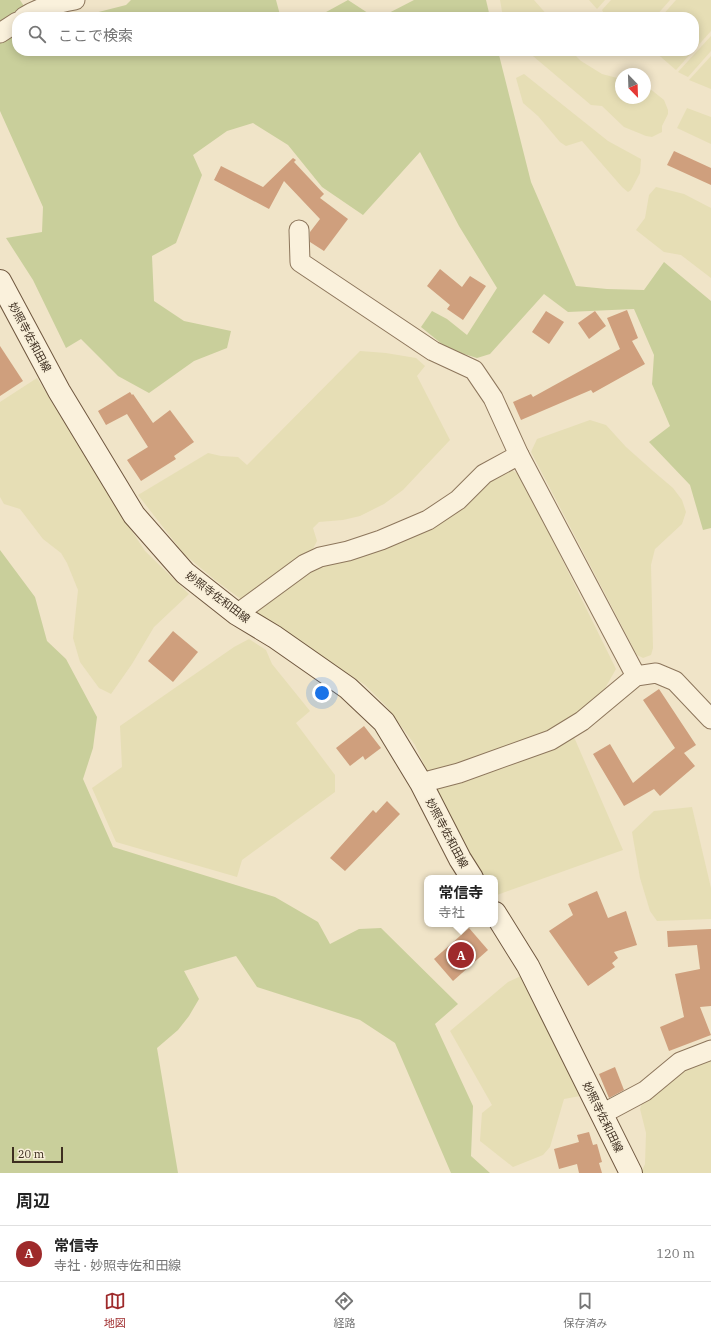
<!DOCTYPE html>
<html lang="ja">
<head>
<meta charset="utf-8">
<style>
  :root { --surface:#fff; --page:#f2f2f2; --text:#222; --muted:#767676; --line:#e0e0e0; --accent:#9e2a2b }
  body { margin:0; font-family:"IBM Plex Serif","Noto Sans JP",serif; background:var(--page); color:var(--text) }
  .compass { position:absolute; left:615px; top:68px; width:36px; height:36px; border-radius:50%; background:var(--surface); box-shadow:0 2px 10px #0003; rotate:157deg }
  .scale { position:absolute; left:12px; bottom:10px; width:51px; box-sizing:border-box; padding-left:4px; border:2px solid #3d2e20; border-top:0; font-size:11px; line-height:14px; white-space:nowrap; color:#3d2e20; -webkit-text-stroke:3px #f7eed8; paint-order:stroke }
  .you { position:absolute; left:322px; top:693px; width:14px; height:14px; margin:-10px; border:3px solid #fff; border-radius:50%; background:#1a73e8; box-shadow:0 0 0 6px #1a73e833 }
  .badge { display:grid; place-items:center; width:26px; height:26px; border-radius:50%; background:var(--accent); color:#fff; font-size:13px; font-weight:700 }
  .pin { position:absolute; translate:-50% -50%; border:2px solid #fff; box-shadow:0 1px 4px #0006 }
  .popup { position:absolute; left:424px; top:875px; width:74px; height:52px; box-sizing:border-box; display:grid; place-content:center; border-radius:8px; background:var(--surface); filter:drop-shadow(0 1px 3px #0005); font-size:13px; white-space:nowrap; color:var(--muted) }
  .popup b { font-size:15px; color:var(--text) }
  .popup::after { content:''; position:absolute; left:50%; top:100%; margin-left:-8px; border:8px solid transparent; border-top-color:var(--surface) }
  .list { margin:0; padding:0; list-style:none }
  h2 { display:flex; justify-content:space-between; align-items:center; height:52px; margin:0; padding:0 16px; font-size:17px }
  h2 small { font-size:13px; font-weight:400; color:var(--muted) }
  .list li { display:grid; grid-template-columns:26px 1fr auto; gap:12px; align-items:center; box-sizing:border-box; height:56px; padding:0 16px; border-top:1px solid var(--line) }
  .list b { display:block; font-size:15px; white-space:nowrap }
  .list p { margin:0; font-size:13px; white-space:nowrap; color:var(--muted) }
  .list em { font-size:13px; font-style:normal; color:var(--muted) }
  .icon { flex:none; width:22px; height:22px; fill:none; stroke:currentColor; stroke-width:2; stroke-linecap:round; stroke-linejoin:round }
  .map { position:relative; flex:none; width:711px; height:1173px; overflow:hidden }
  .search { position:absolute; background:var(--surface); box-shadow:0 2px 10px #0003; left:12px; right:12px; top:12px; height:44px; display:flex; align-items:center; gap:10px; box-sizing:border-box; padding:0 14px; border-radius:16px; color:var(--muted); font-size:15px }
  .sheet { height:108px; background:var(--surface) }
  nav { display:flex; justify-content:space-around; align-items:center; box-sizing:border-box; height:56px; border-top:1px solid var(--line); background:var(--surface); font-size:11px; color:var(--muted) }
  nav a { display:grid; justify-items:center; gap:2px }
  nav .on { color:var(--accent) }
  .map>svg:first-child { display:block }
  .farmland { fill:#e6deb5 }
  .green { fill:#c9cf9b }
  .building { fill:#cf9f7d }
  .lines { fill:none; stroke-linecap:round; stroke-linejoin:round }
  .street-casing { stroke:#8d765c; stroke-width:21 }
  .secondary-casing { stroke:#6f573f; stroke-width:24 }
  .street { stroke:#faf1dc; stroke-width:19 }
  .secondary { stroke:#faf1dc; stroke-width:22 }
  .labels { text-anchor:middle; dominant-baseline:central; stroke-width:3; stroke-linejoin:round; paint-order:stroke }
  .street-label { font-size:11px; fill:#3d2e20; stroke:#f7eed8 }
</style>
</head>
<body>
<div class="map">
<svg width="711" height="1173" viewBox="0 0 711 1173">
  <rect width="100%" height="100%" fill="#f0e4c8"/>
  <!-- farmland -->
  <g class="farmland">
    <path d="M500,0H534L549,17H503Z"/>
    <path d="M589,0H605L597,9Z"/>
    <path d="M611,0H670L655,17H606L602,10Z"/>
    <path d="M676,0H711V31L694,50V17H661Z"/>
    <path d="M711,36V51L688,77L678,72Z"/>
    <path d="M527,51H571L581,61L602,74L621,79V98H645V87L649,88L664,100L668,110V114L662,126V132L652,137L646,136L624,127L602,106L591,105Z"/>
    <path d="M654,51H693L676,70Z"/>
    <path d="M711,56V89L689,80Z"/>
    <path d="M524,74L608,141L641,159L640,173L631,190L628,192L622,187L582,141L566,146L560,142L538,116L523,103L516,78Z"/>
    <path d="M687,108L711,117V144L677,128Z"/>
    <path d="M656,187L684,194L711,208V278L681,255L664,252L636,230L645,218L649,195Z"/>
    <path d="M360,351L386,353L416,358L425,366L417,376L450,440L403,490L384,504L360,516L343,520L319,522L313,528L317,541L313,549L242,600L215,580L184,554L138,495L208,453L221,456L238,457L247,465Z"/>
    <path d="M37,378L120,513L145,551L189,594L154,627L132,664L111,694L99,688L80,662L73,638L78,590L67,563L61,553L43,539L20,509L4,504L0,497V402Z"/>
    <path d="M590,420L606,425L626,447L653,471L673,488L682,500L686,512L682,524L655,549L651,565L653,648L651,655L643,658L637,655L531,452L537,439Z"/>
    <path d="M512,470L521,476L616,669L604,690L570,722L551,736L428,773L415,745L387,707L365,685L251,609L320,564L439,521L500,474Z"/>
    <path d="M249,639L266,650L272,664L310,711L296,723L335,775V792L242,860L237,877L116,842L92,788L122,767L120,726L234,647Z"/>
    <path d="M574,737L623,850L497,895L495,892V878H486L462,841L436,789L551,750Z"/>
    <path d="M692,807L711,888V919L657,921L650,911L640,878L632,832L654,811Z"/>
    <path d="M521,976L542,1013L580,1096L564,1099L550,1147L543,1155L513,1167L480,1141L482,1113L492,1105L450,1031L508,982Z"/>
    <path d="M711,1058V1173H641L645,1164L646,1133L640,1109L642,1103L685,1068Z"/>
  </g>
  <!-- green -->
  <g class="green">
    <path d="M0,0H20L31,17H17V51H498L531,182L576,286L607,289L644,290L664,262L711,301V528L703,530L690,485L649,442L670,426L652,384L654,355L634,309L568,312L544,294L490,354L477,358L448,349L421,327L432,311L447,319L467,335L497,288L459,226L420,152L363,215L322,187L288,145L253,123L227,131L193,155L202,175L176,243L152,256L154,301L184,321L231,331L227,348L194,361L149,393L118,376L81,339L66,348L33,280L6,238L42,232L43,207L0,111Z"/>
    <path d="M131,0H276L280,15L283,17H79L126,5Z"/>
    <path d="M348,0L374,17H317Z"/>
    <path d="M414,0H486L490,17H381Z"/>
    <path d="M0,550L35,597L47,641L66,659L97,717L93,748L83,779L113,847L275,897L318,922L330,944L359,929L381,928L458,1004L435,1024L473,1106L471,1156L490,1173H451L395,1043L360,1020L257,987L236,956L184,971L199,999L189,1016L178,1030L157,1048L178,1173H0Z"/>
  </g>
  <!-- building -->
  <g class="building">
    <path d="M674,151L711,168V185L667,165Z"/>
    <path d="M293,158L296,160L294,162L324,194L320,198L348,219L324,251L310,242V232L320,219L284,181L269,209L214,180L221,166L263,187Z"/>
    <path d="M440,269L462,287L470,276L486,286L463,320L447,309L450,305L427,286Z"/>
    <path d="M627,310L638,338L632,341L645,364L593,393L591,390L521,420L513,402L531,394L533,397L620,349L607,318Z"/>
    <path d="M546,311L564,322L549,344L532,332Z"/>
    <path d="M595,311L606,326L589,339L578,323Z"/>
    <path d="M0,346L23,381L0,396Z"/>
    <path d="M130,392L132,395L133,394L153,423L170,410L194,442L174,456L176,459L141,481L127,460L148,447L127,414L106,425L98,411Z"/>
    <path d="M173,631L198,652L173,682L148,661Z"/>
    <path d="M659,689L696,745L684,753L695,766L660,796L654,789L624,806L593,754L610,744L633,783L675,748L643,700Z"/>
    <path d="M364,726L381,748L365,760L363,756L350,766L336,748Z"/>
    <path d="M387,801L400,814L345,871L330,858L373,810L376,813Z"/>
    <path d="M597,891L608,918L626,911L637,945L614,952L618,958L612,963L615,967L588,986L549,931L573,915L568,904Z"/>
    <path d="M469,928L488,950L453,981L434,959Z"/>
    <path d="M711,929V1006L700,1007L711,1035L669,1051L660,1027L684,1017L675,974L700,969L697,945L668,947L667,931Z"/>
    <path d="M615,1067L624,1090L609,1098L599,1074Z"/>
    <path d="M589,1132L593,1145L597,1144L602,1162L599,1163L602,1173H579L577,1164L559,1169L554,1149L579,1142L577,1135Z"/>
  </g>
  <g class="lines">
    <!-- street casing -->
    <g class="street-casing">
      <g id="street">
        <path d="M24,17C39,7 58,3 75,0"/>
        <path d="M0,33L17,22"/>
        <path d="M299,230L300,262L433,351L474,370L493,398L519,455L636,676"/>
        <path d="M237,614L305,564L320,557L348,551L381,540L428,520L458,500L484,474L519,455"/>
        <path d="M421,783L459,773L551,740L582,721L636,676L656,673L675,681L711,719"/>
        <path d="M602,1114L645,1091L680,1062L711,1050"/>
      </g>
    </g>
    <!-- secondary casing -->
    <g class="secondary-casing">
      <g id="secondary">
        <path d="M0,281L59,391L134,515L185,573L237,614L275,637L348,688L384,722L421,783L460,859L472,878"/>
        <path d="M495,913L528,966L631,1173"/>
      </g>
    </g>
    <!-- street -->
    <use href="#street" class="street"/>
    <!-- secondary -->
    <use href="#secondary" class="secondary"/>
  </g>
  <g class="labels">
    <!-- street labels -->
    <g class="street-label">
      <text transform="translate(30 337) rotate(62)">妙照寺佐和田線</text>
      <text transform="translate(218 597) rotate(37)">妙照寺佐和田線</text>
      <text transform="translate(447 833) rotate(62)">妙照寺佐和田線</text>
      <text transform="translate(603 1117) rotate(64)">妙照寺佐和田線</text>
    </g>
  </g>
</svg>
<svg class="compass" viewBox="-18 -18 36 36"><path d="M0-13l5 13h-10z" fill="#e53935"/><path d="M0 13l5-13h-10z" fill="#767676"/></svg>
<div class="scale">20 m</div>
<div class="you"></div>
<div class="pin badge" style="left:461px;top:955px">A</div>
<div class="popup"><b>常信寺</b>寺社</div>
<div class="search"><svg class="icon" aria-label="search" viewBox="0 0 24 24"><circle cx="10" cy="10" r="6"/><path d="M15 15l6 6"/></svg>ここで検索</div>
</div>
<section class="sheet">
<h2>周辺<small></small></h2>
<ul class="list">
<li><span class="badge">A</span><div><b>常信寺</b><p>寺社 · 妙照寺佐和田線</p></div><em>120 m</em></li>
</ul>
</section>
<nav>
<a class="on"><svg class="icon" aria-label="map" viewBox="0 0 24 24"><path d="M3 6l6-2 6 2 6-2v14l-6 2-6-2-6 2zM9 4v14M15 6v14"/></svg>地図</a>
<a><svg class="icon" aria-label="directions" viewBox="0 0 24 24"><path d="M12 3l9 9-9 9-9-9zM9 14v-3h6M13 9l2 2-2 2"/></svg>経路</a>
<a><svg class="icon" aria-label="saved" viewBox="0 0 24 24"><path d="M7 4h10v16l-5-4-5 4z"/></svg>保存済み</a>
</nav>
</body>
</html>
